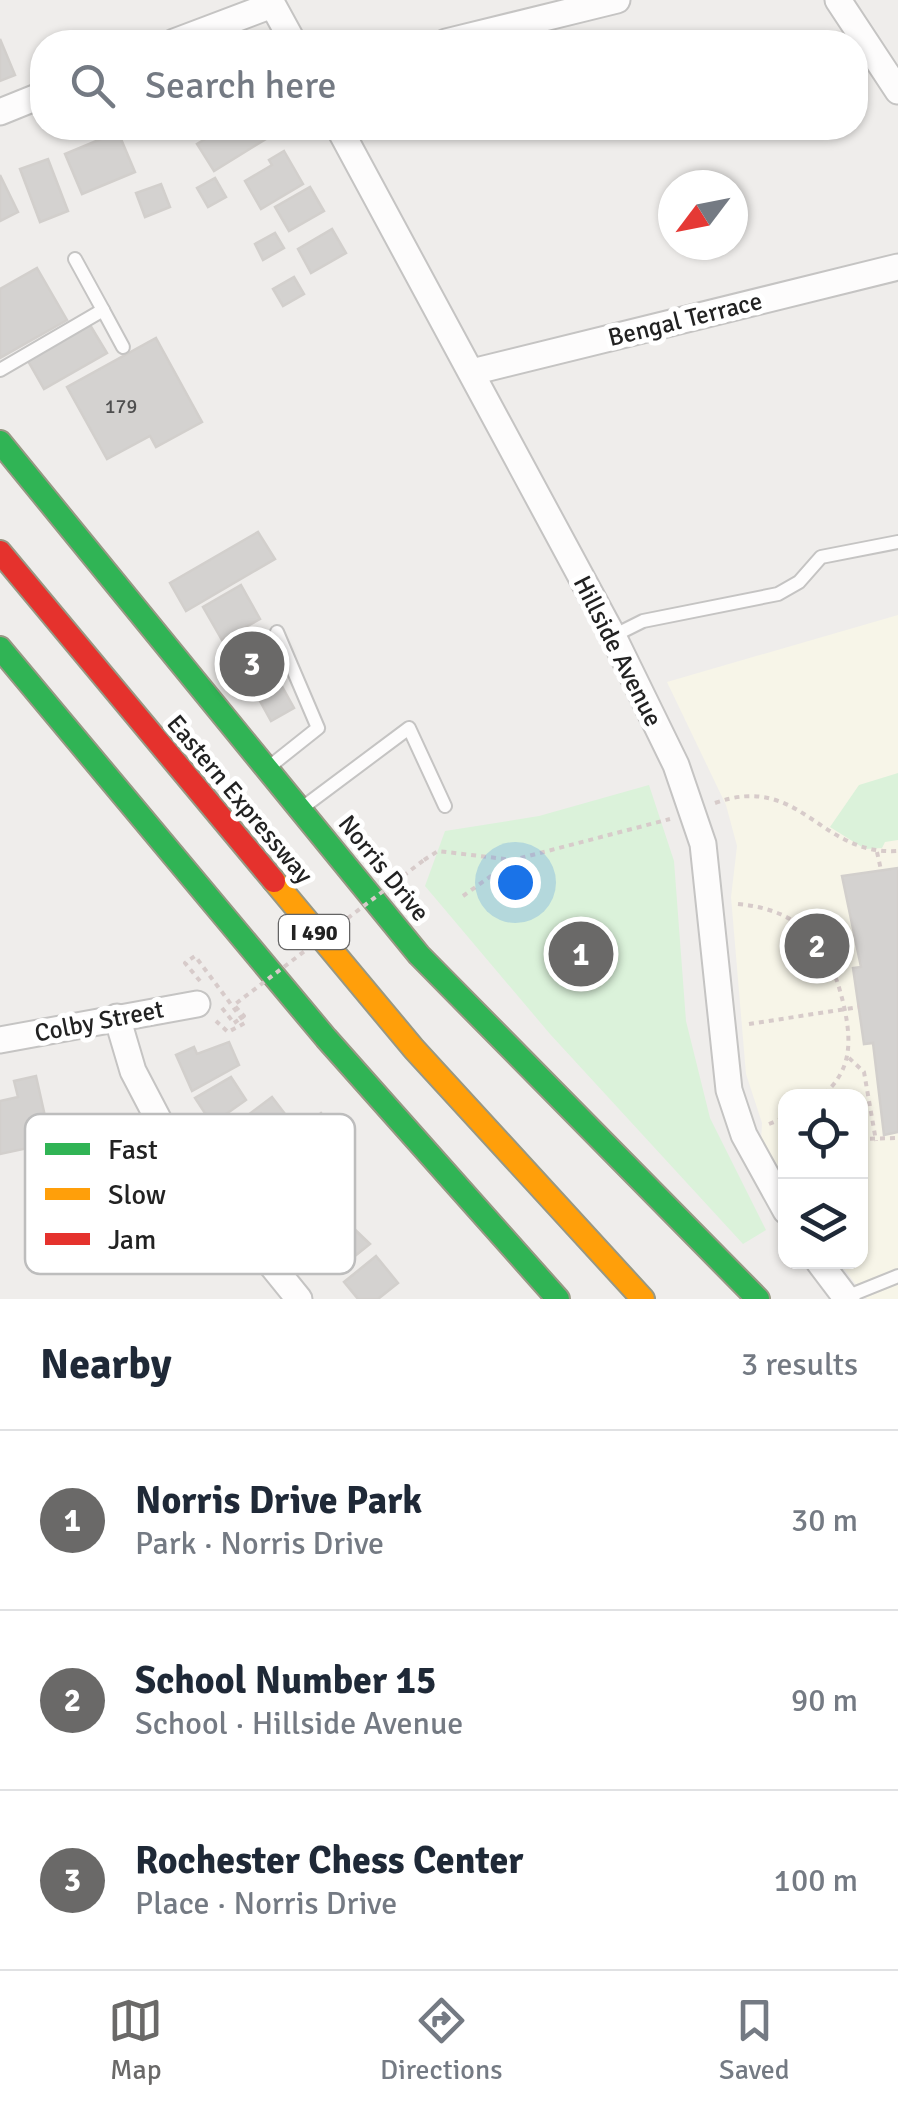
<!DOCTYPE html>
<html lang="en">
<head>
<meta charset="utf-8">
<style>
  :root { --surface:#fff; --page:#f2f2f3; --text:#1f2937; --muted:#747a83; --line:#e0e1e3; --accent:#6a6968 }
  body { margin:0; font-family:Signika,sans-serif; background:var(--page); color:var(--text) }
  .controls { position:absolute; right:30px; bottom:30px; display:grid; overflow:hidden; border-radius:20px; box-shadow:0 2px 8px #0004 }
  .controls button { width:90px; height:90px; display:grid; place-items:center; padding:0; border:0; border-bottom:2px solid var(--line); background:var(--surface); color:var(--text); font:50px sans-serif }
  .compass { position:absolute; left:658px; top:170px; width:90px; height:90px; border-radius:50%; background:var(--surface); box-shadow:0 2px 8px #0004; rotate:238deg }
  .you { position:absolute; left:515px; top:882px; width:35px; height:35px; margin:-25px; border:8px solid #fff; border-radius:50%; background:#1a73e8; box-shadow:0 0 0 15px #1a73e833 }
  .badge { display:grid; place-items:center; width:65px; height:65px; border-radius:50%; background:var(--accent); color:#fff; font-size:32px; font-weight:700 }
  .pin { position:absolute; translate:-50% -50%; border:5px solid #fff; box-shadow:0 2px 10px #0006 }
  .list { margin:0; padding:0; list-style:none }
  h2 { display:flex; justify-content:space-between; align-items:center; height:130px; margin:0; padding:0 40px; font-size:42px }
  h2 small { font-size:32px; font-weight:400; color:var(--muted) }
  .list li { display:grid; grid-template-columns:65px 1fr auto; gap:30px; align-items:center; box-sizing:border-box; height:180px; padding:0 40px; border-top:2px solid var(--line) }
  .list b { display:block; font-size:38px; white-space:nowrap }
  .list p { margin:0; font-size:32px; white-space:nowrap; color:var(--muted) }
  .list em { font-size:32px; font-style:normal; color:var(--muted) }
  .icon { flex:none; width:55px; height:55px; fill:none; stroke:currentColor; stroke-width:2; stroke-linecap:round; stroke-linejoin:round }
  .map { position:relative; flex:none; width:898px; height:1299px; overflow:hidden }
  .search { position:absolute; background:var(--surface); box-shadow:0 2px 8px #0004; left:30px; right:30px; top:30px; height:110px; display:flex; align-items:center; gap:25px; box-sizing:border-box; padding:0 35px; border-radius:40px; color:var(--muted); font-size:38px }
  .sheet { height:670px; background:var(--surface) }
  nav { display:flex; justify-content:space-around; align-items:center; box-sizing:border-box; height:140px; border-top:2px solid var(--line); background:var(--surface); font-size:28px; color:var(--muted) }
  nav a { display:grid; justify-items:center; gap:5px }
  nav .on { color:var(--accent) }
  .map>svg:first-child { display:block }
  .education { fill:#f7f5e8 }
  .park { fill:#dbf2da }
  .building { fill:#d4d2d0; stroke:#d2cfcc; stroke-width:2.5 }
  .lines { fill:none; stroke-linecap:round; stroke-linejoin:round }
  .lane-casing { stroke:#c5c4c3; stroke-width:16 }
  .street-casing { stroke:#c5c4c3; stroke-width:29 }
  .fast-casing { stroke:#989884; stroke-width:26 }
  .slow-casing { stroke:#989884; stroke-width:26 }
  .jam-casing { stroke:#989884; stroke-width:26 }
  .path { stroke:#d7cbca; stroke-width:4; stroke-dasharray:5 5; stroke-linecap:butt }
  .lane { stroke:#fdfcfc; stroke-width:12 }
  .street { stroke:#fdfcfc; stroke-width:25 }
  .fast { stroke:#30b455; stroke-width:22 }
  .slow { stroke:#ff9f0a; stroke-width:22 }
  .jam { stroke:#e5322d; stroke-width:22 }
  .path-bridge { stroke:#d7cbca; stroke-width:4; stroke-dasharray:5 5; stroke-linecap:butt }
  .labels { text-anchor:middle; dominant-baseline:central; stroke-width:10; stroke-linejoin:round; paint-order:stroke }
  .number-label { font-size:20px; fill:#4e4e4e }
  .shield { fill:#fff; stroke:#646464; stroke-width:2.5 }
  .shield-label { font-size:22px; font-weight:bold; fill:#222 }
  .street-label { font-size:25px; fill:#222; stroke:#fff }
  .key { fill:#fff; stroke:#bdbdbd; stroke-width:2.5 }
  .key-label { font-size:28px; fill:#222 }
</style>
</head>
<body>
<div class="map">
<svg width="898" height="1299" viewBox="0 0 898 1299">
  <rect width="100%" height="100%" fill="#efedeb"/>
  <!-- education -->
  <path class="education" d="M898,615V1299H867L839,1262H860V1096H786L785,1186L761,1142L762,1123L746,1074L731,897L737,846L726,805L667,682Z"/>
  <!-- park -->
  <g class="park">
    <path d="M898,773V840L885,842L882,848L865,849L830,827L859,785Z"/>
    <path d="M649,785L674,861L686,1021L710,1118L766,1230L743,1244L550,1034L425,886L445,831L539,816Z"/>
  </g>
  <!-- building -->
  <g class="building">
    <path d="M0,39L15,75L0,81Z"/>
    <path d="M224,128H277L279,131L214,171L197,144Z"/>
    <path d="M118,132L135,172L82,194L65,154Z"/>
    <path d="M284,151L303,184L261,209L245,181L272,165L269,160Z"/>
    <path d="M48,159L68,211L40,222L20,169Z"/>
    <path d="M0,175L18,212L0,221Z"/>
    <path d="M215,178L226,197L208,207L197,188Z"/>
    <path d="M161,184L170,207L145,217L136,193Z"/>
    <path d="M310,187L324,211L289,231L275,207Z"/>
    <path d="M332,229L346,253L311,273L298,249Z"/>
    <path d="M275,233L284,248L263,260L255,244Z"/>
    <path d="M37,268L67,320L0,358V289Z"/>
    <path d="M294,277L304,294L283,306L273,289Z"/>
    <path d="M90,325L107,353L44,389L28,361Z"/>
    <path d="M156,338L202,422L156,447L150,436L107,459L67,387Z"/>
    <path d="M258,532L275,559L186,611L170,583Z"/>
    <path d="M241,585L260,619L222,640L203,607Z"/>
    <path d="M253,634L294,708L271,721L256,694L250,697L224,648Z"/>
    <path d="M898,868V1132L884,1135L873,1043L864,1044L853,968L861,967L842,876Z"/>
    <path d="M229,1042L239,1065L192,1091L176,1055L194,1047L197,1054Z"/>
    <path d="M36,1076L51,1143L0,1154V1101L18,1097L14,1081Z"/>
    <path d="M231,1077L246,1100L212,1124L195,1098Z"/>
    <path d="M272,1097L292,1123L291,1130L249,1163L224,1133Z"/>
    <path d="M321,1113L331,1126L326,1133L332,1128L344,1142L269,1204L261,1193L269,1187L261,1178L253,1184L245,1175Z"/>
    <path d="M346,1221L370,1244L335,1272L314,1247Z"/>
    <path d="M376,1256L398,1283L378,1299H358L344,1282Z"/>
  </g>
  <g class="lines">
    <!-- lane casing -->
    <g class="lane-casing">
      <g id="lane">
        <path d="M103,310L123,347"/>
        <path d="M0,370L103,310L75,259"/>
        <path d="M613,636L643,621L778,594L799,582L821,557L898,542"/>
        <path d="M269,767L318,728L277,632"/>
        <path d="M302,808L409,728L445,806"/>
        <path d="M846,1297L898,1276"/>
      </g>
    </g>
    <!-- street casing -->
    <g class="street-casing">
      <g id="street">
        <path d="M270,0L293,42"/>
        <path d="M838,0L898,91"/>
        <path d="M174,42L272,5"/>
        <path d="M446,42L617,0"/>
        <path d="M0,112L42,95"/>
        <path d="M339,128L613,636L676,765L703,844L729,1090L744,1135L786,1211"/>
        <path d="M472,372L898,267"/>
        <path d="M117,1017L133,1071L167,1136L299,1299"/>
        <path d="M0,1040L197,1004"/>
        <path d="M819,1262L847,1299"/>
      </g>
    </g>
    <!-- fast casing -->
    <g class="fast-casing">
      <g id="fast">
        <path d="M0,442L419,955L758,1299"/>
        <path d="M0,648L326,1038L558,1299"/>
      </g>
    </g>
    <!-- slow casing -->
    <g class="slow-casing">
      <path id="slow" d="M274,881L414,1049L643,1299"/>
    </g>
    <!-- jam casing -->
    <g class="jam-casing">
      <path id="jam" d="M0,552L274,881"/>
    </g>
    <!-- path -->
    <g class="path">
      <path d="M715,803C801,772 819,856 898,851"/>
      <path d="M877,852L881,870"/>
      <path d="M424,860L438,851L513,860L670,819"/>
      <path d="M463,896L512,861"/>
      <path d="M738,904C805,910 832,949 845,1011C852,1046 850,1072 822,1096"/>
      <path d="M200,981L185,963L195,956L245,1023L228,1032L216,1021"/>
      <path d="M222,1008L234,1023"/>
      <path d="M749,1024L859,1007"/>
      <path d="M849,1058L864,1072L876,1141"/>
      <path d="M769,1124L786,1117"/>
      <path d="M860,1139L898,1138"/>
    </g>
    <!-- lane -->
    <use href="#lane" class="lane"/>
    <!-- street -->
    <use href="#street" class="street"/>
    <!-- fast -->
    <use href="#fast" class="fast"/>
    <!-- slow -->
    <use href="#slow" class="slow"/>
    <!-- jam -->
    <use href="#jam" class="jam"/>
    <!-- path-bridge -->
    <path class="path-bridge" d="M234,1023L244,1016L234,1005L424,860"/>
  </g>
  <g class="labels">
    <!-- number labels -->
    <g class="number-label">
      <text x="121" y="406">179</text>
    </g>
    <!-- shield labels -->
    <rect class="shield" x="279" y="915" width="70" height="34" rx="8"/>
    <g class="shield-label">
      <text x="314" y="932">I 490</text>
    </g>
    <!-- street labels -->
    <g class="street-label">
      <text transform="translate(685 319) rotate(-14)">Bengal Terrace</text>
      <text transform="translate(618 651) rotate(63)">Hillside Avenue</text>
      <text transform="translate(240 799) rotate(50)">Eastern Expressway</text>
      <text transform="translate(384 868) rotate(51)">Norris Drive</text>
      <text transform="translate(99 1021) rotate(-11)">Colby Street</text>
    </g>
  </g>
  <!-- legend -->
  <rect x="25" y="1114" width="330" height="160" rx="15" class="key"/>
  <rect x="45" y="1143" width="45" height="12" fill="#30b455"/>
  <rect x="45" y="1188" width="45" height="12" fill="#ff9f0a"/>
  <rect x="45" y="1233" width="45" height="12" fill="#e5322d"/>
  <g class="key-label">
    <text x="108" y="1159">Fast</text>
    <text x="108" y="1204">Slow</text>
    <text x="108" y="1249">Jam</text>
  </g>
</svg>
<div class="controls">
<button><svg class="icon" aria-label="locate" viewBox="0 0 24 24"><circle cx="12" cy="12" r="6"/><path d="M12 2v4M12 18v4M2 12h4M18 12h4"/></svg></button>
<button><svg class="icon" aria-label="layers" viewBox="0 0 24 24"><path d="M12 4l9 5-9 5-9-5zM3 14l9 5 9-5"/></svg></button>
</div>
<svg class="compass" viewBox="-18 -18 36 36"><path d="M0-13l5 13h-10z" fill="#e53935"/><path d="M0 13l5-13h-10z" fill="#747a83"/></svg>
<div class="you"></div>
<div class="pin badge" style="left:581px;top:954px">1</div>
<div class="pin badge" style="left:817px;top:946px">2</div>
<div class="pin badge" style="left:252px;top:664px">3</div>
<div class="search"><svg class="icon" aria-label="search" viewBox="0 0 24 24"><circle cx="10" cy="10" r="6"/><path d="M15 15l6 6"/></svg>Search here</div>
</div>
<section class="sheet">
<h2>Nearby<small>3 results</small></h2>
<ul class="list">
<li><span class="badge">1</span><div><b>Norris Drive Park</b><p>Park · Norris Drive</p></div><em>30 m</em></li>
<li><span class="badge">2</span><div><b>School Number 15</b><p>School · Hillside Avenue</p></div><em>90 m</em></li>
<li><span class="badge">3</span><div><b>Rochester Chess Center</b><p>Place · Norris Drive</p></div><em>100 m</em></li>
</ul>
</section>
<nav>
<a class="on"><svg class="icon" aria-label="map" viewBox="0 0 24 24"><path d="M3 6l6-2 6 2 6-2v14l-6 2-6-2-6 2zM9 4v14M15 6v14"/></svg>Map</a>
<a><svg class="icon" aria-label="directions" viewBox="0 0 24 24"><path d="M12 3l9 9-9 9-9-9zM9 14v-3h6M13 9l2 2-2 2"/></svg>Directions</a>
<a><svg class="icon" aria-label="saved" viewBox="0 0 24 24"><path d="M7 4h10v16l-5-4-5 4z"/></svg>Saved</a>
</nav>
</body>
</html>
